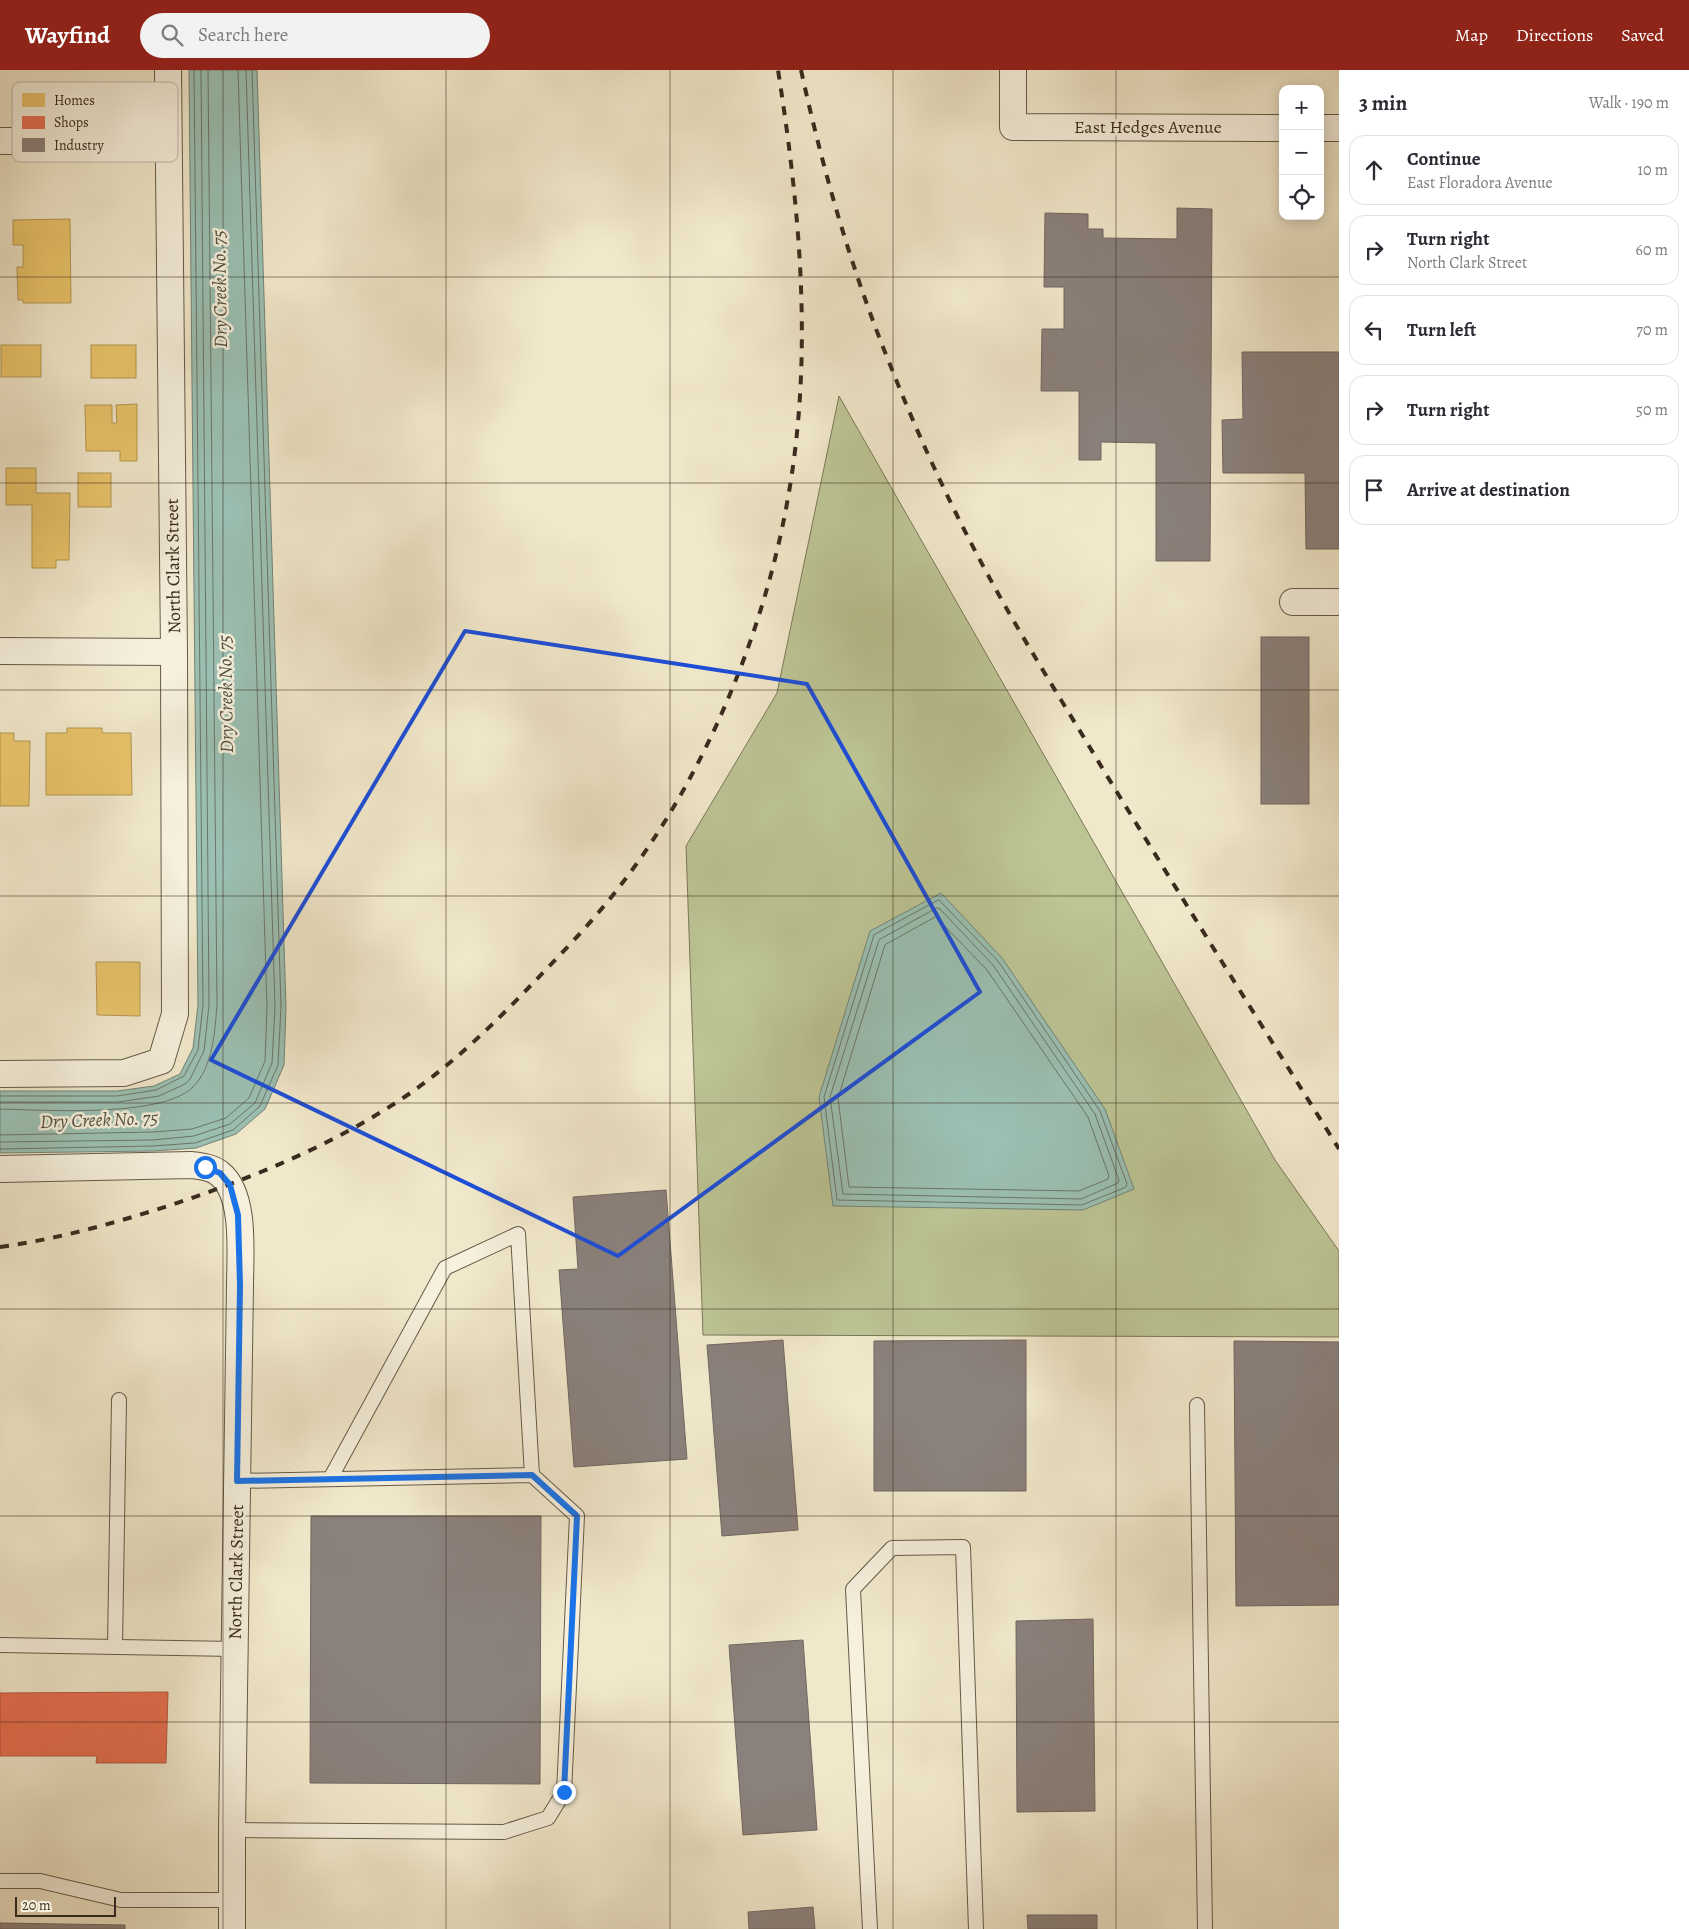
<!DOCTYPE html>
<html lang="en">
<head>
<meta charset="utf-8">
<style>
  :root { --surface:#fff; --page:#f2f2f3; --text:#2b2b33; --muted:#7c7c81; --line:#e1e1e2; --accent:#8f2418 }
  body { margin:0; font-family:Alegreya,serif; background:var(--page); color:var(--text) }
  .controls { position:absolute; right:15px; top:15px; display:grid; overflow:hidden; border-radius:10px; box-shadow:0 2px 12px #0003 }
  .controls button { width:45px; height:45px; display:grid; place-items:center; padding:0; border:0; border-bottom:1px solid var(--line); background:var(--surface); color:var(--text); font:25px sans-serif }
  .scale { position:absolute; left:15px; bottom:12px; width:101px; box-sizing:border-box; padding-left:5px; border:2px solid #382b1d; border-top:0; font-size:14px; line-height:18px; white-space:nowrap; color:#382b1d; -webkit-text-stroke:4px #f6f0dd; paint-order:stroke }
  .stop { position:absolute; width:15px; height:15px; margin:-11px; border:4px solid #1a73e8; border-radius:50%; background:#fff }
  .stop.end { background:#1a73e8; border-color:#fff; box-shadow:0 1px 5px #0008 }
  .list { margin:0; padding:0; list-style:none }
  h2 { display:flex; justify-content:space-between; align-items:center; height:65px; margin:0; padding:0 20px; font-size:21px }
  h2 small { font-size:16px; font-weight:400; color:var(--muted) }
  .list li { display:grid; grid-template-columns:32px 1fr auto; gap:15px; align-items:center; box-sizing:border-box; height:70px; margin:0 10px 10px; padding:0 10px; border:1px solid var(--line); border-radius:15px }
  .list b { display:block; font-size:19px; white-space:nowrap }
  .list p { margin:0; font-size:16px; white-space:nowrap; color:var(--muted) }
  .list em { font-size:16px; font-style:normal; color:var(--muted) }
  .icon { flex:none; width:28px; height:28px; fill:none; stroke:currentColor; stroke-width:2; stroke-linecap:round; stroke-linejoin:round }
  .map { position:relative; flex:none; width:1339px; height:1859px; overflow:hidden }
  header { display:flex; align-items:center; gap:30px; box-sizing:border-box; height:70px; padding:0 25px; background:var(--accent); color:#fff }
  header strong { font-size:24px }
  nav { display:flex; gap:28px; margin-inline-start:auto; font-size:18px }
  .search { width:350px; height:45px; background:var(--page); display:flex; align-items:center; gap:12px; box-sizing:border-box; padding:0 18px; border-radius:28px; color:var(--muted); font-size:19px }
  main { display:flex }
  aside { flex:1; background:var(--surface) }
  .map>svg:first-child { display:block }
  .green { fill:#bdc595; stroke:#7a7859 }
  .water { fill:#9bc0b3; stroke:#738477 }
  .homes { fill:#e9c46a; stroke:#b49653 }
  .shops { fill:#e76f51; stroke:#b25b41 }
  .industry { fill:#8a817c; stroke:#716760 }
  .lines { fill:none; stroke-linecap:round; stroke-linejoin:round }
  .shore { stroke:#6a7668; stroke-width:1 }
  .lane-casing { stroke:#665a48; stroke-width:16 }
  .street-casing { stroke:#665a48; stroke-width:28 }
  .lane { stroke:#f6f0dd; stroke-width:14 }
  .street { stroke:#f6f0dd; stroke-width:26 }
  .rail { stroke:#382b1d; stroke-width:4; stroke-dasharray:9 9; stroke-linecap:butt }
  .route { stroke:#1a73e8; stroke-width:6 }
  .marked { fill:none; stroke:#1d4ed8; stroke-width:4; stroke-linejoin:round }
  .grid { fill:none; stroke:#382b1d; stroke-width:1; stroke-opacity:0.55 }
  .labels { text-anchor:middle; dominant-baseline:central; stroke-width:5; stroke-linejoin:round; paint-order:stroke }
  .street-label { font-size:18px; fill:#382b1d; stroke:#f6f0dd }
  .water-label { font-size:19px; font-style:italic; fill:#515042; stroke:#f6f0dd }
  .key { fill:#f6f0dd; stroke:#bdb5a3; stroke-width:1 }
  .key-label { font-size:14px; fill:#382b1d }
</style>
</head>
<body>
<header>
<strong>Wayfind</strong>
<div class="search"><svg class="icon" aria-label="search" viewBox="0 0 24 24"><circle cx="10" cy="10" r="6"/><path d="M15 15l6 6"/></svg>Search here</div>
<nav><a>Map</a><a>Directions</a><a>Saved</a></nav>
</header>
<main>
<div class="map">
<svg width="1339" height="1859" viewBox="0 0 1339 1859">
  <rect width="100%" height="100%" fill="#f1e8cb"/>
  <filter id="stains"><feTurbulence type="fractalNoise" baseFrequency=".004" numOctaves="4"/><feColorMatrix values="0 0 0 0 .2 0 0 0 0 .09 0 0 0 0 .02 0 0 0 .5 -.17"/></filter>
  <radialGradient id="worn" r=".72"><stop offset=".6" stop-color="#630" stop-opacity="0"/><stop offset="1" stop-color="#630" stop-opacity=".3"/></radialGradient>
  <!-- green -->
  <path class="green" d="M839,326L1275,1090L1339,1181V1267L703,1265L686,776L777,623Z"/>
  <!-- water -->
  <g class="water">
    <path d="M189,0H257L286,938L284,995L265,1039L236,1064L196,1078L154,1081L0,1083V1021H117L154,1016L180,1004L193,978L198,935Z"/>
    <path d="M941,823L1002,888L1105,1039L1134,1119L1083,1140L833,1136L819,1027L870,861Z"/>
  </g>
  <!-- homes -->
  <g class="homes">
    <path d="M70,149L71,233H23V230H18L17,197H23V175H13V150Z"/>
    <rect x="1" y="275" width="40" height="32"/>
    <rect x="91" y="275" width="45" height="33"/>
    <path d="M137,334V391H120V381H86L85,335H112V353H117L116,335Z"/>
    <path d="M6,398H36V423H70L69,490H56V498H32V435H6Z"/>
    <rect x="78" y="403" width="33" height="34"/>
    <path d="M67,658H102V663H131L132,725H46V663H67Z"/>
    <path d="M0,663H14V671H30L29,736H0Z"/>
    <path d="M96,892H140V946L97,945Z"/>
  </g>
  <!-- shops -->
  <path class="shops" d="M168,1622L166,1693H96L97,1686H0V1623Z"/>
  <!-- industry -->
  <g class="industry">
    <path d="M1177,138L1212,139L1210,491H1156V373L1101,372V390H1079V321H1041L1042,259H1064V217H1044L1045,143L1088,144V159H1103V168L1177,169Z"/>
    <path d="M1242,282H1339V479H1306L1305,403H1223L1222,350L1243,349Z"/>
    <rect x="1261" y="567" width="48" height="167"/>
    <path d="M666,1120L687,1389L574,1397L559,1200L578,1199L573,1127Z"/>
    <path d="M783,1270L798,1460L722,1466L707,1275Z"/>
    <path d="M1026,1270V1421H874V1271Z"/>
    <path d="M1234,1271L1339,1272V1535L1236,1536Z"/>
    <path d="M311,1446H541L540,1714L310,1713Z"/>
    <path d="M1093,1549L1095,1741L1017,1742L1016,1551Z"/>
    <path d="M803,1570L817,1760L743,1765L729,1575Z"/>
    <path d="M813,1837L815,1859H749L748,1842Z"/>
    <path d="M1027,1845H1097V1859H1028Z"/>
    <path d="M0,1853L125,1855V1859H0Z"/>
  </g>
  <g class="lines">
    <!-- shore -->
    <g class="shore">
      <path d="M939,830L998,891L1100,1041L1127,1114L1126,1117L1082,1135L837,1130L824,1027L874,865Z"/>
      <path d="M937,838L940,839L993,895L1095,1044L1119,1110L1118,1113L1081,1129L843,1124L830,1027L879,870Z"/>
      <path d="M936,847L987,900L1088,1047L1109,1106L1108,1109L1079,1121L849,1117L838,1028L885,875Z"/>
      <path d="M0,1026H117L156,1020L184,1006L198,980L203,935L194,0"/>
      <path d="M0,1032H118L159,1026L185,1014L190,1009L204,981L209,935L201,0"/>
      <path d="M0,1039C44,1040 162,1048 193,1017C213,997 215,961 217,934L208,0"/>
      <path d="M0,1065L153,1062L192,1059L226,1048L249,1028L265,991L267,937L238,0"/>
      <path d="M0,1072L153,1070L194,1066L230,1054L255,1033L272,993L275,937L246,0"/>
      <path d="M0,1079L153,1076L195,1073L233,1060L260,1036L278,995L281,937L252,0"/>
    </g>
    <!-- lane casing -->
    <g class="lane-casing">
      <g id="lane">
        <path d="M1197,1335L1205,1859"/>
        <path d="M330,1409L445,1198L518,1164L532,1405"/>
        <path d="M0,1575L235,1579"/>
        <path d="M115,1577L119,1330"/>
        <path d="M232,1760L504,1762L548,1748L564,1722L577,1446L532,1405L237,1411"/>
        <path d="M0,1811H40L121,1830H232"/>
        <path d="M870,1859L853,1519L892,1478L963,1477L976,1859"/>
      </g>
    </g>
    <!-- street casing -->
    <g class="street-casing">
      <g id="street">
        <path d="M1013,0V57L1283,58"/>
        <path d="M1320,58H1339"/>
        <path d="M0,71H168"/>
        <path d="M1293,532H1339"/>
        <path d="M0,581L174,582"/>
        <path d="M0,1004L124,1003L161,991L175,944L174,582L168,0"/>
        <path d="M0,1099L191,1095C200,1096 212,1097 220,1104C246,1125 240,1185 240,1215L232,1760V1859"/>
      </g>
    </g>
    <!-- lane -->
    <use href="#lane" class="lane"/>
    <!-- street -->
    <use href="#street" class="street"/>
    <!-- rail -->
    <g class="rail">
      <path d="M801,0C823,101 852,202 891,297C923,378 961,458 1004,534C1035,589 1069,642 1101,696C1179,824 1259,951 1339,1079"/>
      <path d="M0,1177C58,1169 115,1153 171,1135C252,1108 331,1076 403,1028C451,996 495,953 535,911C564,881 594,850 620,816C705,707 766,559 789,422C813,282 800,140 778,0"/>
    </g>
  </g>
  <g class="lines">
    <!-- route -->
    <path class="route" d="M205,1097L220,1103L230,1115L238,1145L240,1216L237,1411L532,1405L577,1446L564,1722"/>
  </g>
  <!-- marked area -->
  <path class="marked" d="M465,561L807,614L980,922L618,1186L211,990Z"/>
  <!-- grid -->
  <path class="grid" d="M223,0V1859M446,0V1859M670,0V1859M893,0V1859M1116,0V1859M0,207H1339M0,413H1339M0,620H1339M0,826H1339M0,1033H1339M0,1239H1339M0,1446H1339M0,1652H1339"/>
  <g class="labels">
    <!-- street labels -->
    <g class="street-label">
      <text x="1148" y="57">East Hedges Avenue</text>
      <text transform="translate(173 496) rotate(-91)">North Clark Street</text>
      <text transform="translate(236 1502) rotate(-89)">North Clark Street</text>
    </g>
    <!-- water labels -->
    <g class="water-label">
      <text transform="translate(220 219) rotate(-91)">Dry Creek No. 75</text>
      <text transform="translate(226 624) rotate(-91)">Dry Creek No. 75</text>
      <text transform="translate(99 1050) rotate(-2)">Dry Creek No. 75</text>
    </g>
  </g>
  <!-- legend -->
  <rect x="12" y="12" width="166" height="80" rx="8" class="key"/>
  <rect x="22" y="23" width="23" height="14" fill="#e9c46a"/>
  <rect x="22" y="46" width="23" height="13" fill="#e76f51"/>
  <rect x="22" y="68" width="23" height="14" fill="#8a817c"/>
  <g class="key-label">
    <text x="54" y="35">Homes</text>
    <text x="54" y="57">Shops</text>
    <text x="54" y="80">Industry</text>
  </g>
  <rect width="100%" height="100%" filter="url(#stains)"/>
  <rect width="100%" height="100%" fill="url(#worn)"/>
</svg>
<div class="controls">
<button>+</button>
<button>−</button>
<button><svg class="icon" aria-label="locate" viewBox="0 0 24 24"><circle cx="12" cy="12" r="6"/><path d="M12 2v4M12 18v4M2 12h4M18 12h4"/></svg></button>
</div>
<div class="scale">20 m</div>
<div class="stop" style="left:205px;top:1097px"></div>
<div class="stop end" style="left:564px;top:1722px"></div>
</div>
<aside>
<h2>3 min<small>Walk · 190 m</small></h2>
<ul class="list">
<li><svg class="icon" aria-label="ahead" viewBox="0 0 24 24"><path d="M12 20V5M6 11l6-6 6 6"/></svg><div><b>Continue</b><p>East Floradora Avenue</p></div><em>10 m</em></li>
<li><svg class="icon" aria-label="right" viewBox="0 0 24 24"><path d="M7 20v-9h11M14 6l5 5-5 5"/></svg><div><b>Turn right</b><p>North Clark Street</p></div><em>60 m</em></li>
<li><svg class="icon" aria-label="left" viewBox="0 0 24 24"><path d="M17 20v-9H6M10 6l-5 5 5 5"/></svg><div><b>Turn left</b></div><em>70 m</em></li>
<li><svg class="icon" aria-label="right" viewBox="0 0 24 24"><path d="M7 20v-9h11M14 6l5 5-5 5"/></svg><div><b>Turn right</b></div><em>50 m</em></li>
<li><svg class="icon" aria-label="arrive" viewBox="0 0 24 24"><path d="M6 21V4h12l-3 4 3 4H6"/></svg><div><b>Arrive at destination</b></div></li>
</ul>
</aside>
</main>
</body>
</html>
